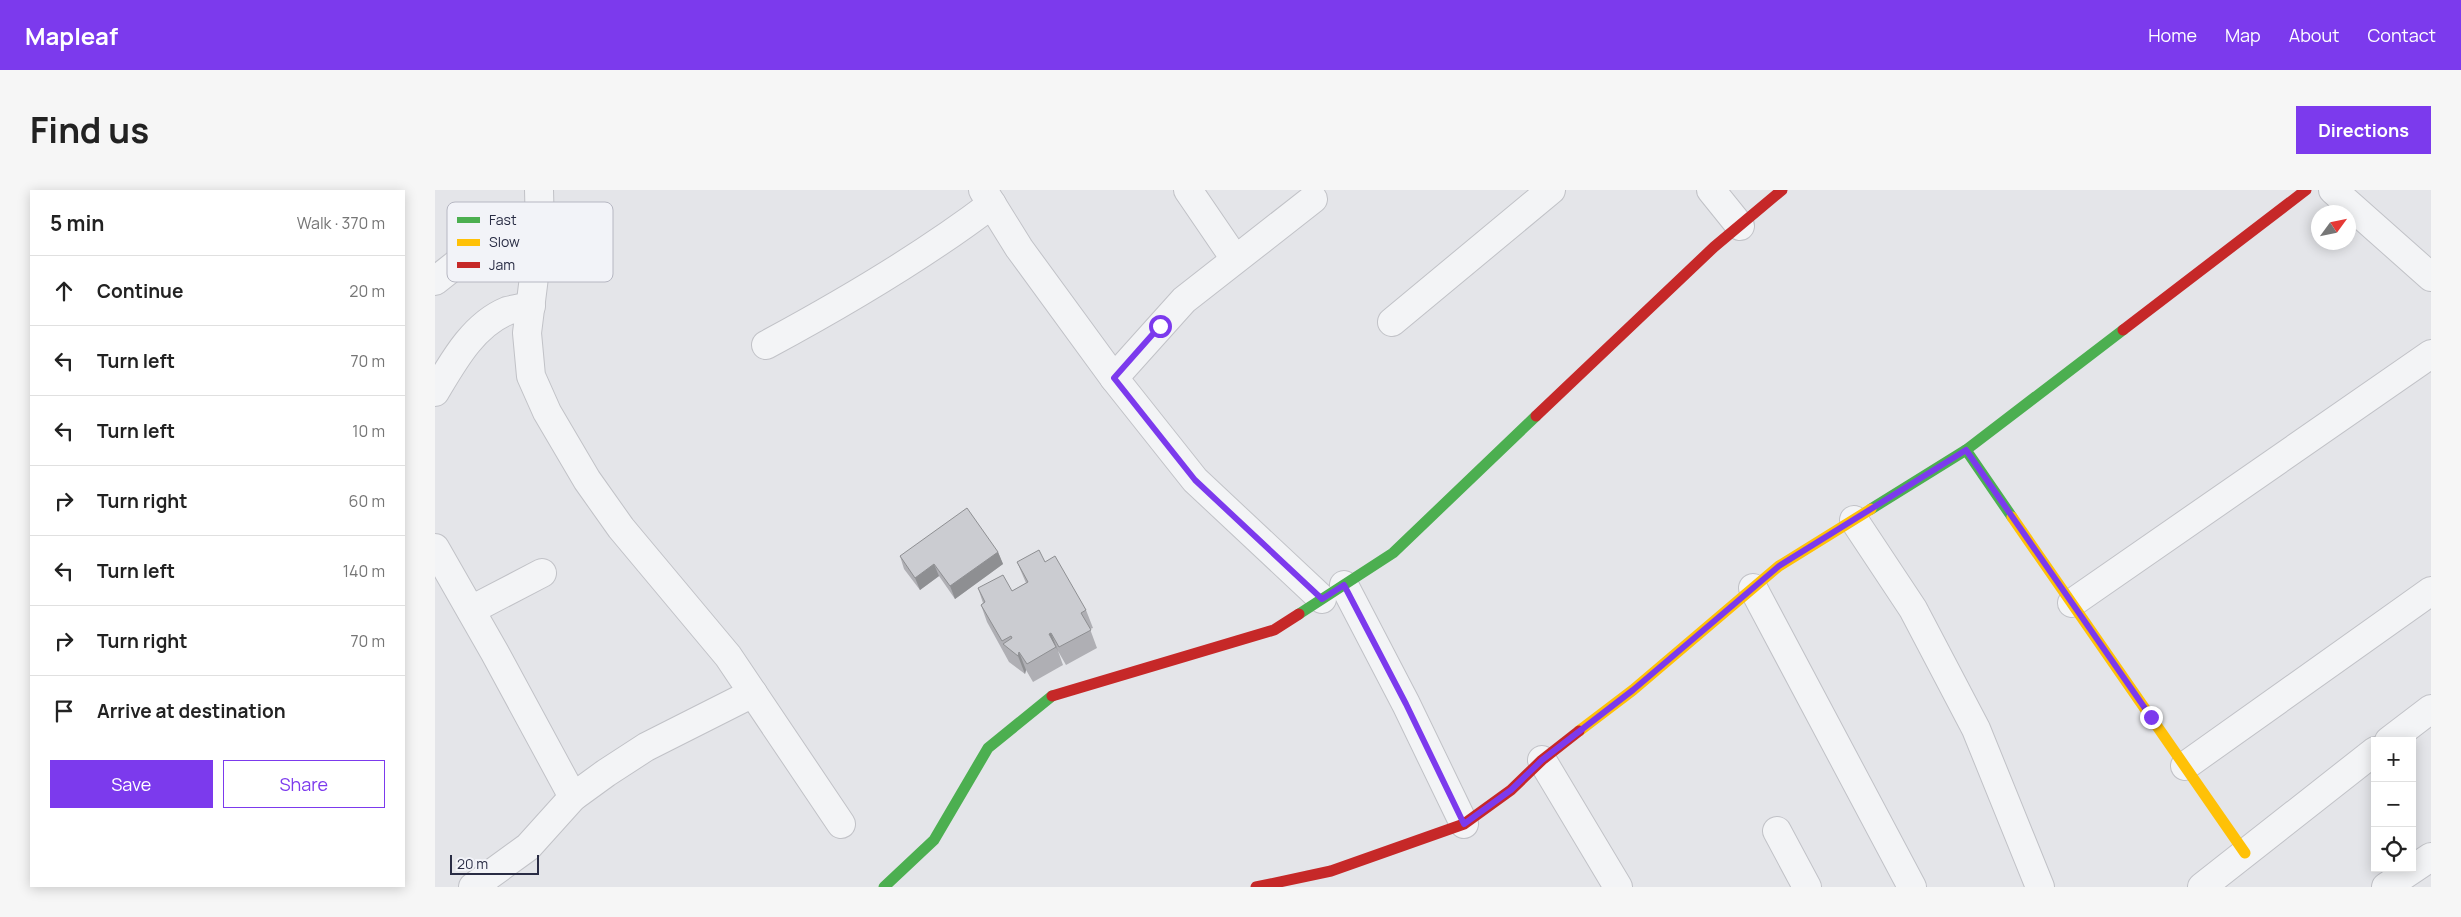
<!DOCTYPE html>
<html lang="en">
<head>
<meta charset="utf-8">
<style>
  :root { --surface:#fff; --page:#f6f6f6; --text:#222; --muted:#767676; --line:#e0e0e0; --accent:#7c3aed }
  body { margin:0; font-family:Manrope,sans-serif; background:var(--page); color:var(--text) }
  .controls { position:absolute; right:15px; bottom:15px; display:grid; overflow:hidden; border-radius:0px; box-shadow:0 2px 12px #0003 }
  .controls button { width:45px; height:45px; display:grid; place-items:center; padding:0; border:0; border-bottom:1px solid var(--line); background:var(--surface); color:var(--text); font:25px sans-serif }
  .compass { position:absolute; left:1876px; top:15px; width:45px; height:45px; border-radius:50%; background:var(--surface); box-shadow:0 2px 12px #0003; rotate:57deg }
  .scale { position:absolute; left:15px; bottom:12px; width:89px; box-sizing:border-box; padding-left:5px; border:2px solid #292c44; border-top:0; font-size:14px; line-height:18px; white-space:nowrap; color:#292c44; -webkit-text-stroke:4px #f2f3f8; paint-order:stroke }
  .stop { position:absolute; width:15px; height:15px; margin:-11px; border:4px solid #7c3aed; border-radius:50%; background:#fff }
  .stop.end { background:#7c3aed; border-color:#fff; box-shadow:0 1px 5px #0008 }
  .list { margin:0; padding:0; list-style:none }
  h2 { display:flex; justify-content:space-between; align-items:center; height:65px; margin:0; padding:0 20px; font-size:21px }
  h2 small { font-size:16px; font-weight:400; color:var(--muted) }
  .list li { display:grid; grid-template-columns:32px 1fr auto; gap:15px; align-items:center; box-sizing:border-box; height:70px; padding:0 20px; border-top:1px solid var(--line) }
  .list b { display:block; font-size:19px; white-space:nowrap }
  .list em { font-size:16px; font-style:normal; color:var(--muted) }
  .actions { display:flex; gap:10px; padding:15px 20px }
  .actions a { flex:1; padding:11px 0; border:1px solid var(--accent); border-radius:0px; text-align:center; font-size:18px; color:var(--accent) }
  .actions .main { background:var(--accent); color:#fff }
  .icon { flex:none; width:28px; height:28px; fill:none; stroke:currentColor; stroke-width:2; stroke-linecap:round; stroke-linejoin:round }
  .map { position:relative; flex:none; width:1996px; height:697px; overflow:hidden; border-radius:0px }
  header { display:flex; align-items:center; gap:30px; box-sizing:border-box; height:70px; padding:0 25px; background:var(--accent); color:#fff }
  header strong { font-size:24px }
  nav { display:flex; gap:28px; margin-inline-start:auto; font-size:18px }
  .intro { display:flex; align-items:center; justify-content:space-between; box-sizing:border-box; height:120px; padding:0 30px }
  h1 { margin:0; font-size:35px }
  .button { padding:12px 22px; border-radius:0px; background:var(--accent); color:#fff; font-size:18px; font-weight:700 }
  main { display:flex; gap:30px; padding:0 30px }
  aside { flex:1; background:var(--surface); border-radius:0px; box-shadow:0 2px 12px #0003 }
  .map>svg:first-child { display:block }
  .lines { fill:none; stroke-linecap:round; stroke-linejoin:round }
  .street-casing { stroke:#c1c2c7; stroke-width:30 }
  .street { stroke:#f3f4f6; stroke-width:28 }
  .fast { stroke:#4caf50; stroke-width:11 }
  .slow { stroke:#ffc107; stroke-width:11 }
  .jam { stroke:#c62828; stroke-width:11 }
  .wall { fill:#afafb4 }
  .shaded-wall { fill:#8e8f92 }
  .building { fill:#cbccd1; stroke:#8e8f92 }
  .route { stroke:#7c3aed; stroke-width:6 }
  .key { fill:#f2f3f8; stroke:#b6b7c2; stroke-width:1 }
  .key-label { font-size:14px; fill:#292c44 }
</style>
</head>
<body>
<header>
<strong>Mapleaf</strong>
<nav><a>Home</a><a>Map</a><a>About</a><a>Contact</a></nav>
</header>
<div class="intro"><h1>Find us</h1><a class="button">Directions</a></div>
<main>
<aside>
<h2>5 min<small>Walk · 370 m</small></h2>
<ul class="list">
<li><svg class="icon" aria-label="ahead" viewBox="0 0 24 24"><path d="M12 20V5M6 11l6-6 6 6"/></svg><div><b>Continue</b></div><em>20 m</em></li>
<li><svg class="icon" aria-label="left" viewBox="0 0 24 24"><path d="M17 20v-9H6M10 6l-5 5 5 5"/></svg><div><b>Turn left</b></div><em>70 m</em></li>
<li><svg class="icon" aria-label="left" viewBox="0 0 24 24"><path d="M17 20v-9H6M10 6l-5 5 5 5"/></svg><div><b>Turn left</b></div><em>10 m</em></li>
<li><svg class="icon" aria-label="right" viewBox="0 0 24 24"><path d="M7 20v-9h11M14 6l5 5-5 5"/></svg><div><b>Turn right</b></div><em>60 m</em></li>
<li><svg class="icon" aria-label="left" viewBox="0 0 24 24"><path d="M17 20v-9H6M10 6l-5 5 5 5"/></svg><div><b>Turn left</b></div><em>140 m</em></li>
<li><svg class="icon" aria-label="right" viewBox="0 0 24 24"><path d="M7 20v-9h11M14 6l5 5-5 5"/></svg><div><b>Turn right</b></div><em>70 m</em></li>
<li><svg class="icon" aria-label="arrive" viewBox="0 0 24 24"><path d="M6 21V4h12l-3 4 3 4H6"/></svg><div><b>Arrive at destination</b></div></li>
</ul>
<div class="actions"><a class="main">Save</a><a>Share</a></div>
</aside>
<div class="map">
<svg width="1996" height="697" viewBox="0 0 1996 697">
  <rect width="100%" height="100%" fill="#e4e5e9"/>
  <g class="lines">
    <!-- street casing -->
    <g class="street-casing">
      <g id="street">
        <path d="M104,0L105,39L92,143L96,186L112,222L152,290L186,338L293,466L406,634"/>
        <path d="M548,0L584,58L679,188L760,290L887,409"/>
        <path d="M753,0L800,69"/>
        <path d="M1276,0L1305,36"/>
        <path d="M1898,0L1996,87"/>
        <path d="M0,91L24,72L105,39"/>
        <path d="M957,132L1116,0"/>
        <path d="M331,155C409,113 486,68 557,14"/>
        <path d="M679,188L749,110L878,9"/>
        <path d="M0,202C18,172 38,135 72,121C79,119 88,118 96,116"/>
        <path d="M1419,330L1478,419L1541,539L1605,697"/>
        <path d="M0,358L60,463L138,607"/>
        <path d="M909,395L971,514L1029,634"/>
        <path d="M1318,398L1477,697"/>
        <path d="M1637,413L1996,164"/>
        <path d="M36,420L107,383"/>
        <path d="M1954,551L1996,519"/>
        <path d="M1107,570L1183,697"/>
        <path d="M1750,576L1996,401"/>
        <path d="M1342,641L1372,697"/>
        <path d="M38,697L93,657L138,607L171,583L211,557L318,503"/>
        <path d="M1767,697L1940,561"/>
        <path d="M1951,697L1996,667"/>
      </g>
    </g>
    <!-- street -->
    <use href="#street" class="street"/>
    <!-- fast -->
    <g class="fast">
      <path d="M1436,319L1531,260"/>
      <path d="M1577,327L1531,260L1688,140"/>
      <path d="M864,424L958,363L1101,226"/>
      <path d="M449,697L499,650L553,558L617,506"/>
    </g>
    <!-- slow -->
    <g class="slow">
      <path d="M1577,327L1810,663"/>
      <path d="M1144,541L1198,500L1344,376L1436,319"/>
    </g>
    <!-- jam -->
    <g class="jam">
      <path d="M1688,140L1871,0"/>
      <path d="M1101,226L1279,57L1347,0"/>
      <path d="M617,506L839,440L864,424"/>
      <path d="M821,697L896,681L1029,634L1076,600L1107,570L1144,541"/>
    </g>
  </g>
  <!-- wall -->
  <g class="wall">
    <path d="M563,362L568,374L520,409L504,386L485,400L469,379L465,366Z"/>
    <path d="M582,372H610L651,420L658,438L655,439L662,458L631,475L623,461L628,475L598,492L591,480L590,484L574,472L552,432L546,415L548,413L543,398L577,401L591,393Z"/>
  </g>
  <!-- shaded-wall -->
  <g class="shaded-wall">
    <path d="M563,362L568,374L520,409L515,396Z"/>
    <path d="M499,374L504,386L485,400L480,388Z"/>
    <path d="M616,443L623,461L614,444Z"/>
    <path d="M584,462L591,480L590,484L583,466Z"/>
  </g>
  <!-- building -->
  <g class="building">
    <path d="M532,318L563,362L515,396L499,374L480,388L465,366Z"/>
    <path d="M604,360L610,372L620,366L651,420L646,423L656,440L624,457L616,443L614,444L621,457L592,474L584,462L583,466L568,454L577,448L576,446L567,451L546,415L550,412L543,398L568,385L577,401L593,392L582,372Z"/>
  </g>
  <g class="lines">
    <!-- route -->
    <path class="route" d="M725,136L679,188L760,290L887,409L909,395L971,514L1029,634L1076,600L1107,570L1198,500L1344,376L1531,260L1716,527"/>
  </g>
  <!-- legend -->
  <rect x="12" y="12" width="166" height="80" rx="8" class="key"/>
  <rect x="22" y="27" width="23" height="6" fill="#4caf50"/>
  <rect x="22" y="49" width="23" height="7" fill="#ffc107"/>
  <rect x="22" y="72" width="23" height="6" fill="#c62828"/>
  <g class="key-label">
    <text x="54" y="35">Fast</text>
    <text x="54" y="57">Slow</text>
    <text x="54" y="80">Jam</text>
  </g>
</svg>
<div class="controls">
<button>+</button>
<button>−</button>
<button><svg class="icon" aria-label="locate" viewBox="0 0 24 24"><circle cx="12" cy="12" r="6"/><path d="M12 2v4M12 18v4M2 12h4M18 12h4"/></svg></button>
</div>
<svg class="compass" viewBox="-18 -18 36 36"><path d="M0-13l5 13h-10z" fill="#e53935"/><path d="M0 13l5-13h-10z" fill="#767676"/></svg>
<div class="scale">20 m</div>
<div class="stop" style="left:725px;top:136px"></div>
<div class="stop end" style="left:1716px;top:527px"></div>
</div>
</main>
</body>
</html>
